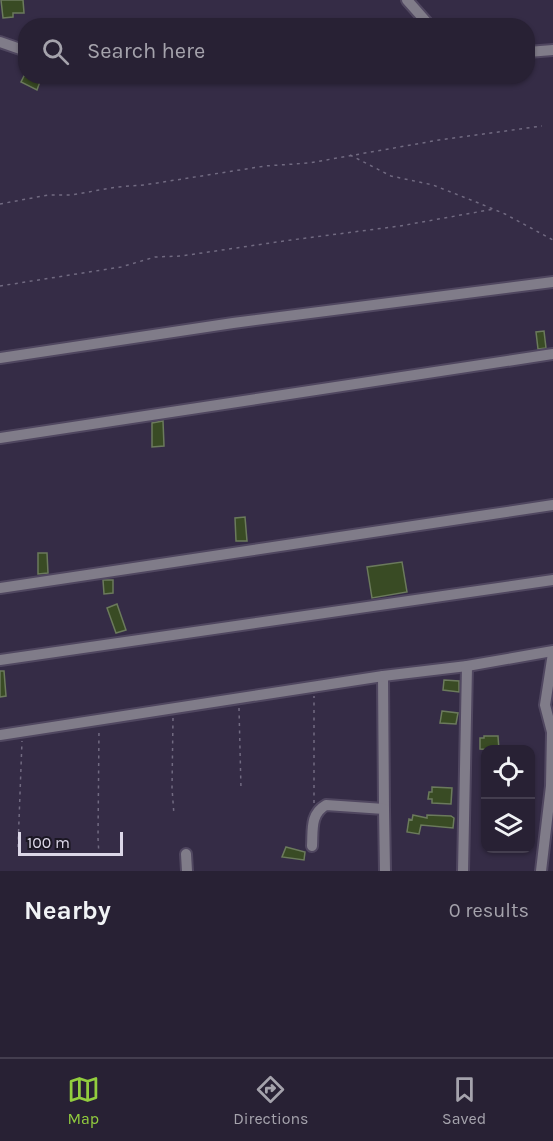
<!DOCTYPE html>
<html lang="en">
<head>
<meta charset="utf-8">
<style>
  :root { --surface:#282134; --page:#342e40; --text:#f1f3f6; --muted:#a5a3ac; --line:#443e4f; --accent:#92cd3e }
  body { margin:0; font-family:Karla,sans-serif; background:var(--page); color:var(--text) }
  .controls { position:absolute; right:18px; bottom:18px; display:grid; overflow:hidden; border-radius:12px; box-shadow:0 2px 4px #0004 }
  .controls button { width:54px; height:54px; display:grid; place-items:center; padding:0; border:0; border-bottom:2px solid var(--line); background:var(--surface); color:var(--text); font:30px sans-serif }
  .scale { position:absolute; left:18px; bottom:15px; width:105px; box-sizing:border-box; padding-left:6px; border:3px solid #dcd7e8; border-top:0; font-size:16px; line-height:21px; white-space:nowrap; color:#dcd7e8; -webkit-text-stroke:4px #1b1723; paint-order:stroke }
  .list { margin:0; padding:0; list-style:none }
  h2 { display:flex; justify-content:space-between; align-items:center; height:78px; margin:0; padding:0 24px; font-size:26px }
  h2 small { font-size:20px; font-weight:400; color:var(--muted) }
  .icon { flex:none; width:33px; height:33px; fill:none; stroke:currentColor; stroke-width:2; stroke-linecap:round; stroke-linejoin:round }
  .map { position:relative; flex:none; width:553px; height:871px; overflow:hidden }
  .search { position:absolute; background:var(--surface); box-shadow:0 2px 4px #0004; left:18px; right:18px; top:18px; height:66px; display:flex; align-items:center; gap:15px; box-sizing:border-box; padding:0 21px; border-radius:24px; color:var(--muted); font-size:22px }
  .sheet { height:186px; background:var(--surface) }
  nav { display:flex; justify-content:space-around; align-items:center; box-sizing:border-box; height:84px; border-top:2px solid var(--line); background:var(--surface); font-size:16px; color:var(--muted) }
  nav a { display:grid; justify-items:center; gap:3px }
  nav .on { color:var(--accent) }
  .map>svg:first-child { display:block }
  .building { fill:#394b24; stroke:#6b7a5c; stroke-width:1.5 }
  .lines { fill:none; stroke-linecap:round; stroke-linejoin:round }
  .minor-casing { stroke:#504760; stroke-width:14 }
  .path { stroke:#716a81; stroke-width:1.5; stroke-dasharray:3 4.5; stroke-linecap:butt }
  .minor { stroke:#807c89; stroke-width:10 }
</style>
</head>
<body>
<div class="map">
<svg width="553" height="871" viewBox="0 0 553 871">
  <rect width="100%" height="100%" fill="#352c46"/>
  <!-- building -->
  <g class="building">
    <path d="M1,0H23L24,13H13V17L3,18Z"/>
    <path d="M24,76H42L37,90L21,82Z"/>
    <path d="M544,331L546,348L538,349L536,332Z"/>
    <path d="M163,421L164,446L152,447V423Z"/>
    <path d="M245,517L247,541H236L235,518Z"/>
    <path d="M38,553H47L48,573L38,574Z"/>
    <path d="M402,562L407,592L372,598L367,567Z"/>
    <path d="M103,580H113V593L104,594Z"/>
    <path d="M117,604L126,630L116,633L107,608Z"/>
    <path d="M0,671H4L6,696L0,697Z"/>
    <path d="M444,680L459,681V692L443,690Z"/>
    <path d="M442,711L458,713L456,724L440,723Z"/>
    <path d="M484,736H498L499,750L480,749V738H484Z"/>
    <path d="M432,787L452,788L451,804L432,803V799H428L429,792H432Z"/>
    <path d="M413,815L427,818V815L451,816L454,818L453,828L421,825L419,834L407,832L409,819L412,820Z"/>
    <path d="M286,847L305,852L304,860L282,857Z"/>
  </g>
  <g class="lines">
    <!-- minor casing -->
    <g class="minor-casing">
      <g id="minor">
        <path d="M407,0L430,26"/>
        <path d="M0,42L26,51"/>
        <path d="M528,52L553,50"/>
        <path d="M0,358L233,323L553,282"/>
        <path d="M0,438L553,354"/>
        <path d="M0,588L553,505"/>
        <path d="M0,660L553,580"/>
        <path d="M383,676L384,809"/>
        <path d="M0,735L383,676L467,666L553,651"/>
        <path d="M312,846C313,830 310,814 326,805L384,809L385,871"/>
        <path d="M186,854L187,871"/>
        <path d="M463,871L467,666"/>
        <path d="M541,871L551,786L552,732L545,705L553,653"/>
      </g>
    </g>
    <!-- path -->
    <g class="path">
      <path d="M350,155L391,176L433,185L476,202L505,214L553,240"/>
      <path d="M0,204L48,195H71L117,187L144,185L265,166L309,163L439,140L542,126"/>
      <path d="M0,286L121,267L155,257L181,256L291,240L400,226L494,209"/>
      <path d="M239,708L241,789"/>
      <path d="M173,718L172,788L174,815"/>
      <path d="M314,803V696"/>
      <path d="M18,847L22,741"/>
      <path d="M99,856L98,838L99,729"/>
    </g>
    <!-- minor -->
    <use href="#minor" class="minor"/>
  </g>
</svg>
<div class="controls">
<button><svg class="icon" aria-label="locate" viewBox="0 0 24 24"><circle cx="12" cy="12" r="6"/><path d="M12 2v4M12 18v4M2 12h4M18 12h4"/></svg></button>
<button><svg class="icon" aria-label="layers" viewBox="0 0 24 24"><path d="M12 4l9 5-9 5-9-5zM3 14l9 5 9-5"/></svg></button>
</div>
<div class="scale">100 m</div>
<div class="search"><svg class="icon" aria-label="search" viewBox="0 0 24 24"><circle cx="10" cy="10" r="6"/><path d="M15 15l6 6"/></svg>Search here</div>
</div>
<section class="sheet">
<h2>Nearby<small>0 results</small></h2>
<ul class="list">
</ul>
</section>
<nav>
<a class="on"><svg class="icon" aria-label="map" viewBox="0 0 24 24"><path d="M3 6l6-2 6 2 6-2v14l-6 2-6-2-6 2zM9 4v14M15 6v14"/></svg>Map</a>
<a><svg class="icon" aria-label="directions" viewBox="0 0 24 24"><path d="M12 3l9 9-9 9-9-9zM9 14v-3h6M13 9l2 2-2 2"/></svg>Directions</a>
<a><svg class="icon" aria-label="saved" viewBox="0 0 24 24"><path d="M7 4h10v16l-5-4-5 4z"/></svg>Saved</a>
</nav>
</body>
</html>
